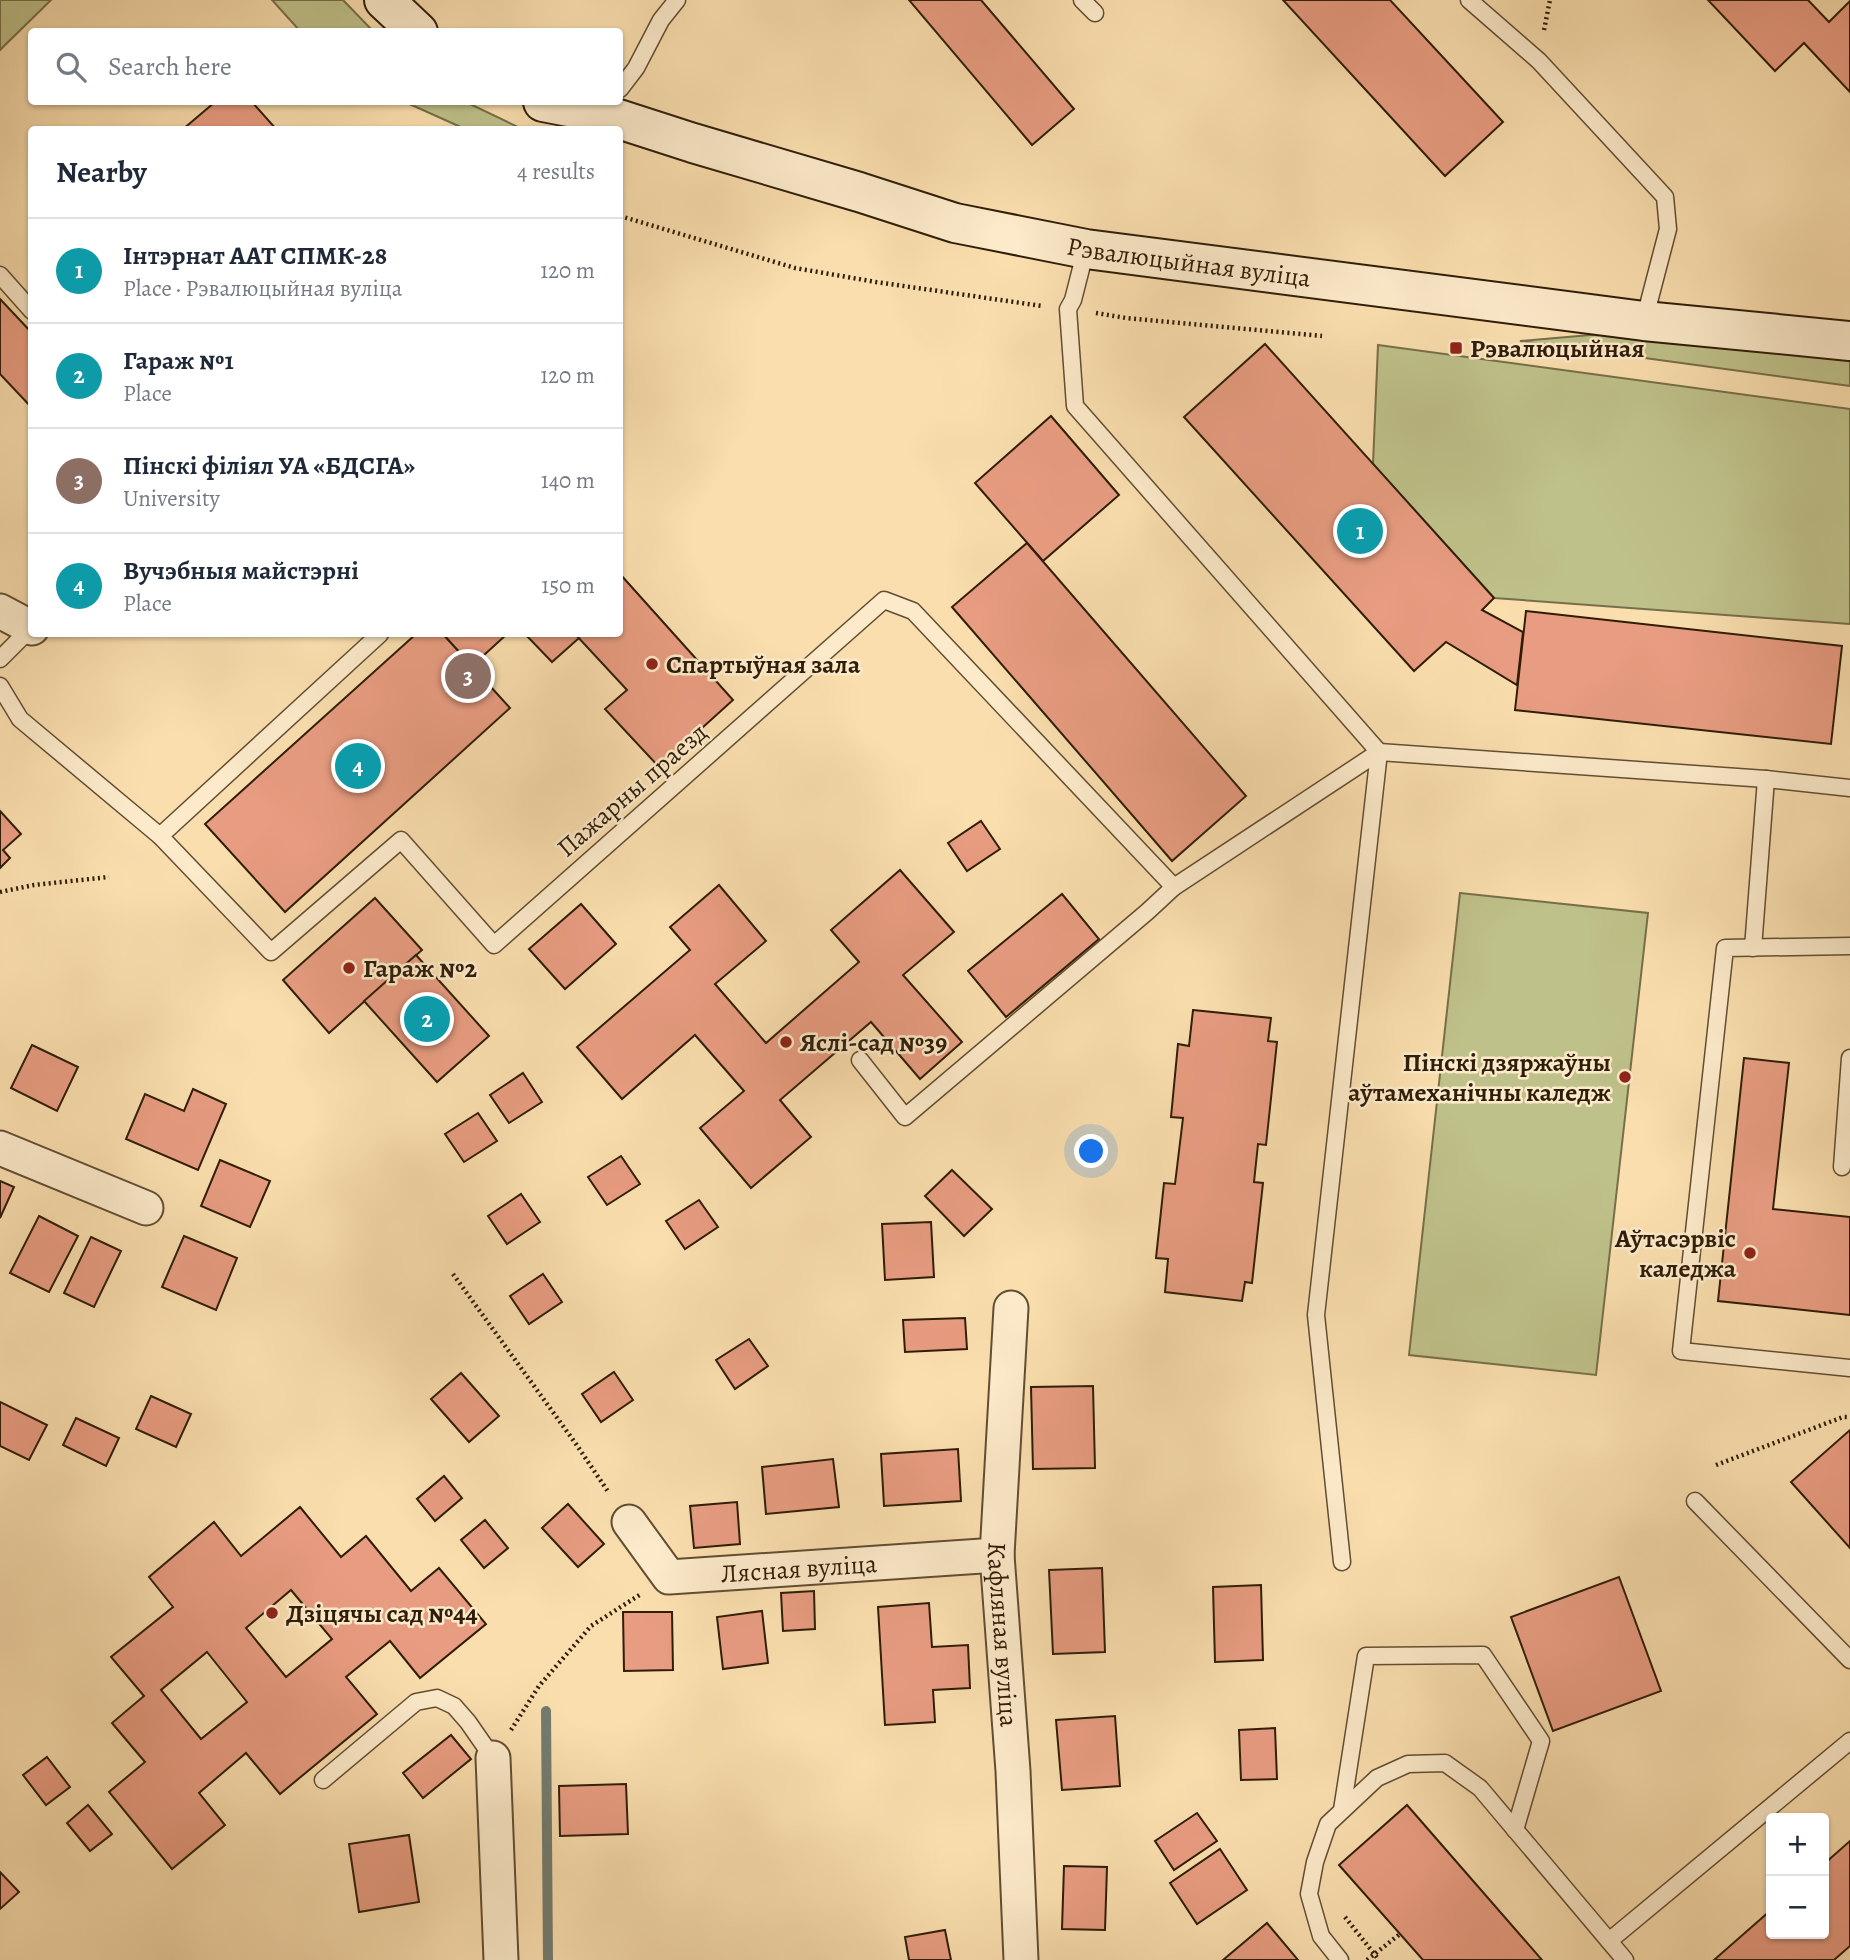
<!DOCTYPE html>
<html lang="en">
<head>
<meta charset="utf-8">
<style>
  :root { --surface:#fff; --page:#f2f2f3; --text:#1f2937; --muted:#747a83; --line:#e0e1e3; --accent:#8f2418 }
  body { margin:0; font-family:Alegreya,serif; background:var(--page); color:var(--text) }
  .controls { position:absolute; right:21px; bottom:21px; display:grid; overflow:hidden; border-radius:7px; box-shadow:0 2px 5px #0004 }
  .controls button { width:63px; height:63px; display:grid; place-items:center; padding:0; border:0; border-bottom:2px solid var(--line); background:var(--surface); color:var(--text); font:35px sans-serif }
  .you { position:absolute; left:1092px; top:1152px; width:24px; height:24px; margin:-18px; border:5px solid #fff; border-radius:50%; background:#1a73e8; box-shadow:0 0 0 10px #1a73e833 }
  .badge { display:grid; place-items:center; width:46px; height:46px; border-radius:50%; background:var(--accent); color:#fff; font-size:23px; font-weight:700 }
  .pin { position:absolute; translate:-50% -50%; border:4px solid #fff; box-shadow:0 2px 7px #0006 }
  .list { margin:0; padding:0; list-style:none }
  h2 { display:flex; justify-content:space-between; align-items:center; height:91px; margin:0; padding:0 28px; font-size:30px }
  h2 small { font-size:23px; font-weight:400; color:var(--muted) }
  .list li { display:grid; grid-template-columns:46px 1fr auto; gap:21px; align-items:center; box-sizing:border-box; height:105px; padding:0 28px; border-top:2px solid var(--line) }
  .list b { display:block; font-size:26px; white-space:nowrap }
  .list p { margin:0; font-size:23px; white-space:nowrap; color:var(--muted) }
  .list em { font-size:23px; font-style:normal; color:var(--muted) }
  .icon { flex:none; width:38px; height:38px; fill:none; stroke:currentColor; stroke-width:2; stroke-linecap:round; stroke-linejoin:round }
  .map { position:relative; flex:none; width:1850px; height:1960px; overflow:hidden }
  .search { position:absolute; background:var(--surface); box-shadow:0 2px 5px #0004; left:28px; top:28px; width:595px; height:77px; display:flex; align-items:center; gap:18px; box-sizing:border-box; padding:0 24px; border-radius:7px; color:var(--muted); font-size:26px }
  .panel { position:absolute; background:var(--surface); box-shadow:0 2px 5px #0004; left:28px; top:126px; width:595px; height:511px; border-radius:7px }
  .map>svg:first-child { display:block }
  .green { fill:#bfc18a; stroke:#776f49; stroke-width:2 }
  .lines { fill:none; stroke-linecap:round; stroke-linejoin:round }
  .stream { stroke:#737b6f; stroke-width:10 }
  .building { fill:#e89c81; stroke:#2f1d08; stroke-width:2; fill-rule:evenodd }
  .lane-casing { stroke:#624d32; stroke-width:19 }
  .street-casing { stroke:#624d32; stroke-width:37 }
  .secondary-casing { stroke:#2f1d08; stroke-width:42 }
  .path { stroke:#2f1d08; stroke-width:4.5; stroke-dasharray:2 3.5; stroke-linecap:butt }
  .lane { stroke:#fceaca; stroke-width:16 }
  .street { stroke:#fceaca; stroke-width:33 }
  .secondary { stroke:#fceaca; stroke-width:38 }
  .poi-dot { fill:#8f2418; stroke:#fceaca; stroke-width:2.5 }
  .labels { text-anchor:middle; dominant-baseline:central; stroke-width:5; stroke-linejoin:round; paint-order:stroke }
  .street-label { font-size:26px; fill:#2f1d08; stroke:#fceaca }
  .poi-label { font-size:26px; font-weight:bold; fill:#2f1d08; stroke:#fceaca; text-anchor:start }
</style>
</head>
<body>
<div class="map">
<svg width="1850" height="1960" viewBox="0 0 1850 1960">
  <rect width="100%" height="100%" fill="#fadeae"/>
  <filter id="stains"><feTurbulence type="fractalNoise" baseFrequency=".00286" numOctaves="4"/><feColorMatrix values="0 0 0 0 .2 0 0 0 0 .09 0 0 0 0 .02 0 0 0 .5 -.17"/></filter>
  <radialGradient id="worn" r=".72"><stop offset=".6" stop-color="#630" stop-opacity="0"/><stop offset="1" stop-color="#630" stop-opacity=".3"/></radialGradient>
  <!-- green -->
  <g class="green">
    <path d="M0,0H51L0,50Z"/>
    <path d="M272,0H343L373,31H300Z"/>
    <path d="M405,102H466L522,129H465Z"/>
    <path d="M1613,333L1850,359V386L1520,341Z"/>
    <path d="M1378,345L1850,409V624L1494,598L1373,464Z"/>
    <path d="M1460,893L1648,913L1596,1375L1409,1355Z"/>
  </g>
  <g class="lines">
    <!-- stream -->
    <path class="stream" d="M546,1711L548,1960"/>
  </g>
  <!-- building -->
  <g class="building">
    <path d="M909,0H981L1074,109L1032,145Z"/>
    <path d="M1283,0H1390L1503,122L1445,176Z"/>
    <path d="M1708,0H1808L1829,22L1850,1V92L1804,43L1775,71Z"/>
    <path d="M215,102H252L277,130H182Z"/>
    <path d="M0,299L32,333V408L0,374Z"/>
    <path d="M1265,344L1494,598L1482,610L1523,632L1517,685L1446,642L1414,671L1184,417Z"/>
    <path d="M1051,416L1119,495L1043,561L975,483Z"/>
    <path d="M1027,543L1246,796L1172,861L952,607Z"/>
    <path d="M620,574L733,700L659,767L605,709L627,690L575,634H620Z"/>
    <path d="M1526,611L1842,646L1831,744L1515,710Z"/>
    <path d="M416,634H443L510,708L285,912L205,824Z"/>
    <path d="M443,634H507L472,666Z"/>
    <path d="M525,634H575L579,638L552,662Z"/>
    <path d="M0,811L21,834L3,850L10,858L0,868Z"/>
    <path d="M981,821L1000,849L967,871L948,843Z"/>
    <path d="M900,870L954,932L903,975L962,1042L920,1079L871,1022L780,1100L811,1137L751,1188L700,1128L744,1091L695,1035L622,1099L577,1047L690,950L670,927L719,885L766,941L715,984L766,1043L859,962L831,930Z"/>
    <path d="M1062,894L1099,939L1006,1017L968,971Z"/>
    <path d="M375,898L422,950L329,1033L283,980Z"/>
    <path d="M581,904L616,944L565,989L529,949Z"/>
    <path d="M416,955L489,1036L437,1082L364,1001Z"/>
    <path d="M1193,1010L1271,1018L1268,1041L1277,1042L1266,1145L1258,1144L1254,1182L1263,1183L1252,1283L1245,1282L1242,1301L1165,1292L1168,1259L1156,1258L1164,1183L1175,1184L1183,1118L1171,1117L1178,1044L1189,1046Z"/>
    <path d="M32,1045L78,1067L57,1111L11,1088Z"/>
    <path d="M1744,1058L1789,1063L1773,1209L1850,1217V1315L1718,1301Z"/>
    <path d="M523,1073L542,1102L509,1123L490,1095Z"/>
    <path d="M193,1089L226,1104L198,1170L126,1139L145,1094L184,1111Z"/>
    <path d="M478,1113L497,1141L464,1162L445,1134Z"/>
    <path d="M621,1156L640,1184L607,1205L588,1177Z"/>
    <path d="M220,1160L270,1181L250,1227L201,1206Z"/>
    <path d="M952,1170L992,1209L964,1236L925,1196Z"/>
    <path d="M0,1181L14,1187L0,1218Z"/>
    <path d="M521,1194L540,1222L507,1244L488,1216Z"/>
    <path d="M699,1200L718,1227L685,1249L666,1221Z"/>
    <path d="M39,1216L78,1236L49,1292L10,1273Z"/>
    <path d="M931,1222L934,1277L885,1280L882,1224Z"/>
    <path d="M184,1236L237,1258L216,1310L162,1287Z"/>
    <path d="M91,1237L121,1251L94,1307L64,1293Z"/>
    <path d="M543,1274L562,1302L529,1324L510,1296Z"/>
    <path d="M965,1318L967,1349L905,1352L903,1320Z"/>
    <path d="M749,1339L768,1366L735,1389L716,1360Z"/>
    <path d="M614,1372L633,1400L601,1422L582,1394Z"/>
    <path d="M461,1373L499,1416L469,1442L431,1399Z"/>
    <path d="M1093,1386L1095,1468L1033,1469L1031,1387Z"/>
    <path d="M151,1396L191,1414L176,1447L136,1429Z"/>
    <path d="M0,1402L47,1425L29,1460L0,1446Z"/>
    <path d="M76,1418L119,1438L106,1466L63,1445Z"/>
    <path d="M1850,1430V1548L1791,1482Z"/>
    <path d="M958,1449L961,1501L884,1506L881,1454Z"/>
    <path d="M833,1459L839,1507L766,1514L762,1467Z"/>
    <path d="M444,1476L462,1498L435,1521L417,1499Z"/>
    <path d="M737,1502L740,1544L694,1548L690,1506Z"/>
    <path d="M568,1504L604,1544L578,1567L542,1528Z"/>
    <path d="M300,1507L341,1557L366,1536L411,1591L439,1568L486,1624L420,1678L390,1641L346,1677L377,1714L280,1794L246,1753L199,1793L225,1825L172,1869L109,1792L145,1762L112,1723L144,1696L111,1657L173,1607L149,1577L214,1522L241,1556ZM291,1590L332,1639L286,1677L246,1628ZM207,1652L247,1702L201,1739L161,1690Z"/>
    <path d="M485,1520L508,1548L484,1568L461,1540Z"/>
    <path d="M1102,1568L1105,1652L1053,1654L1049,1570Z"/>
    <path d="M1619,1577L1661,1691L1553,1731L1511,1617Z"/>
    <path d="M1261,1585L1263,1660L1215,1662L1213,1587Z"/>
    <path d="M814,1591L815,1629L783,1631L781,1593Z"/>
    <path d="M929,1603L932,1647L968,1645L970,1688L933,1690L935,1722L885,1725L878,1607Z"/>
    <path d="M762,1611L768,1663L723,1669L717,1617Z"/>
    <path d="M623,1612H672L673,1670L624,1671Z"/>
    <path d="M1115,1716L1120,1786L1062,1790L1056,1720Z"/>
    <path d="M1275,1728L1277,1779L1241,1780L1239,1730Z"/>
    <path d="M451,1735L471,1759L423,1798L403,1773Z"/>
    <path d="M47,1757L70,1787L46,1805L23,1775Z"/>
    <path d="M626,1784L628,1834L560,1836L559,1786Z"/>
    <path d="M88,1805L112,1834L90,1851L67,1823Z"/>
    <path d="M1407,1805L1542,1960H1423L1339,1865Z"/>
    <path d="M1197,1813L1217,1841L1174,1870L1155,1841Z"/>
    <path d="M409,1835L419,1902L359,1912L349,1844Z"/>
    <path d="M1850,1841V1946L1834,1960H1714L1771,1910V1934H1824V1864Z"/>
    <path d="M1220,1849L1247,1890L1197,1924L1170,1883Z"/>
    <path d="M1064,1866L1107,1867L1105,1930L1062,1929Z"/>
    <path d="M0,1872L19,1892L0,1909Z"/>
    <path d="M1267,1923L1298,1960H1223Z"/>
    <path d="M945,1930L951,1960H909L905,1937Z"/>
  </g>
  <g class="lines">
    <!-- lane casing -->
    <g class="lane-casing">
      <g id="lane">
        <path d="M1082,0L1095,13"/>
        <path d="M1469,0L1539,61L1665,197L1668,229L1644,321"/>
        <path d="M620,89L636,68L661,20L677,0"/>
        <path d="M1086,249L1073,300L1068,309L1075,406L1379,752L1316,1315L1342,1562"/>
        <path d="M0,275L32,311"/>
        <path d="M0,659L31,628"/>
        <path d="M0,686L20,719L160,836L271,952L401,840L494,945L884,600L913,611L1174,887L1379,752L1766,779L1850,788"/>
        <path d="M160,836L380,634"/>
        <path d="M1850,946L1725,948L1681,1351L1850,1368"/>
        <path d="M1753,948L1766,779"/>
        <path d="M860,1060L905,1117L1147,912L1174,887"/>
        <path d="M1842,1167L1850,1058"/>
        <path d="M1695,1501L1850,1660"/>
        <path d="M323,1780L416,1702L437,1698L454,1706L468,1722L493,1758"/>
        <path d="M1342,1810L1366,1656L1483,1655L1541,1741L1515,1830"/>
        <path d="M1609,1941L1850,1741"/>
        <path d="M1340,1960L1321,1936L1309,1894L1315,1862L1328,1824L1377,1778L1408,1764L1445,1763L1480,1788L1625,1960"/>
      </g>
    </g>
    <!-- street casing -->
    <g class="street-casing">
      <g id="street">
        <path d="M0,611L32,628"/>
        <path d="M0,1148L146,1208"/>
        <path id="s1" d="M1011,1308L997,1555L1013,1771L1021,1960"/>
        <path id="s2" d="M629,1522L669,1577L997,1555"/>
        <path d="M493,1758L501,1960"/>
      </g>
    </g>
    <!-- secondary casing -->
    <g class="secondary-casing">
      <g id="secondary">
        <path d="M384,0L418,32"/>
        <path id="s3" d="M543,102L600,113L693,143L859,192L955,223L1086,249L1644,321L1850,341"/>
      </g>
    </g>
    <!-- path -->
    <g class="path">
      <path d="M1544,30L1550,0"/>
      <path d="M620,216L795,268L876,282L1042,306"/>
      <path d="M1096,313L1126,318L1322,336"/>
      <path d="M0,892L34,885L109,877"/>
      <path d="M453,1274L576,1444L609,1493"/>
      <path d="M1716,1465L1843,1417H1850"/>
      <path d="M511,1730L539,1686L591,1626L641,1594"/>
      <path d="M1345,1917L1379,1960"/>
      <path d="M1367,1960L1400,1934"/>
    </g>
    <!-- lane -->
    <use href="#lane" class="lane"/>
    <!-- street -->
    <use href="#street" class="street"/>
    <!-- secondary -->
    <use href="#secondary" class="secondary"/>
  </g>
  <!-- markers -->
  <g class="poi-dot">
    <rect x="1449" y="341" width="14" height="14" rx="3.5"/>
    <circle cx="652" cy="664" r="7"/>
    <circle cx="349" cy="968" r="7"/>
    <circle cx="786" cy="1042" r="7"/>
    <circle cx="1625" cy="1077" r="7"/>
    <circle cx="1750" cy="1253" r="7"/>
    <circle cx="272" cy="1613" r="7"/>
  </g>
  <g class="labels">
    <!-- street labels -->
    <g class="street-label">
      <text stroke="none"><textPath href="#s3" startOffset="667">Рэвалюцыйная вуліца</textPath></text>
      <text transform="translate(632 790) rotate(-41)">Пажарны праезд</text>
      <text stroke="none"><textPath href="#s2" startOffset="198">Лясная вуліца</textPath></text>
      <text stroke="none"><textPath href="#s1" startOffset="327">Кафляная вуліца</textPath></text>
    </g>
    <!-- poi labels -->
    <g class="poi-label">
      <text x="1470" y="348">Рэвалюцыйная</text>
      <text x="666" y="664">Спартыўная зала</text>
      <text x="363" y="968">Гараж №2</text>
      <text x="800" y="1042">Яслі-сад №39</text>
      <text x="1611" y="1062" text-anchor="end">Пінскі дзяржаўны<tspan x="1611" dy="30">аўтамеханічны каледж</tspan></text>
      <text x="1736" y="1238" text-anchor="end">Аўтасэрвіс<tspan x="1736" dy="30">каледжа</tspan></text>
      <text x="286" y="1613">Дзіцячы сад №44</text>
    </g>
  </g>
  <rect width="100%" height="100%" filter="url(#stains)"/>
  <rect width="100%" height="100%" fill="url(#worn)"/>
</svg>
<div class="controls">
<button>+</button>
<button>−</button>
</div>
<div class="you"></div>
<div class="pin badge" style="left:1360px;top:531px;background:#0f9aa8">1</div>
<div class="pin badge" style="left:427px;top:1019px;background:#0f9aa8">2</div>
<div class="pin badge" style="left:468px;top:676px;background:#8d6e63">3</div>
<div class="pin badge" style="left:358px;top:766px;background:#0f9aa8">4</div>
<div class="search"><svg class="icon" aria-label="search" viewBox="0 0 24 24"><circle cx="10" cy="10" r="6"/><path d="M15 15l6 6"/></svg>Search here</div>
<section class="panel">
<h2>Nearby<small>4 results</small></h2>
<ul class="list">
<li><span class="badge" style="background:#0f9aa8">1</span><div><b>Інтэрнат ААТ СПМК-28</b><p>Place · Рэвалюцыйная вуліца</p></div><em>120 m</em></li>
<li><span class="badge" style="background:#0f9aa8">2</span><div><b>Гараж №1</b><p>Place</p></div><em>120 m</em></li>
<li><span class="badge" style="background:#8d6e63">3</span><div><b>Пінскі філіял УА «БДСГА»</b><p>University</p></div><em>140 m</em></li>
<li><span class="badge" style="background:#0f9aa8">4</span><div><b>Вучэбныя майстэрні</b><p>Place</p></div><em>150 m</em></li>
</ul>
</section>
</div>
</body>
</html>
